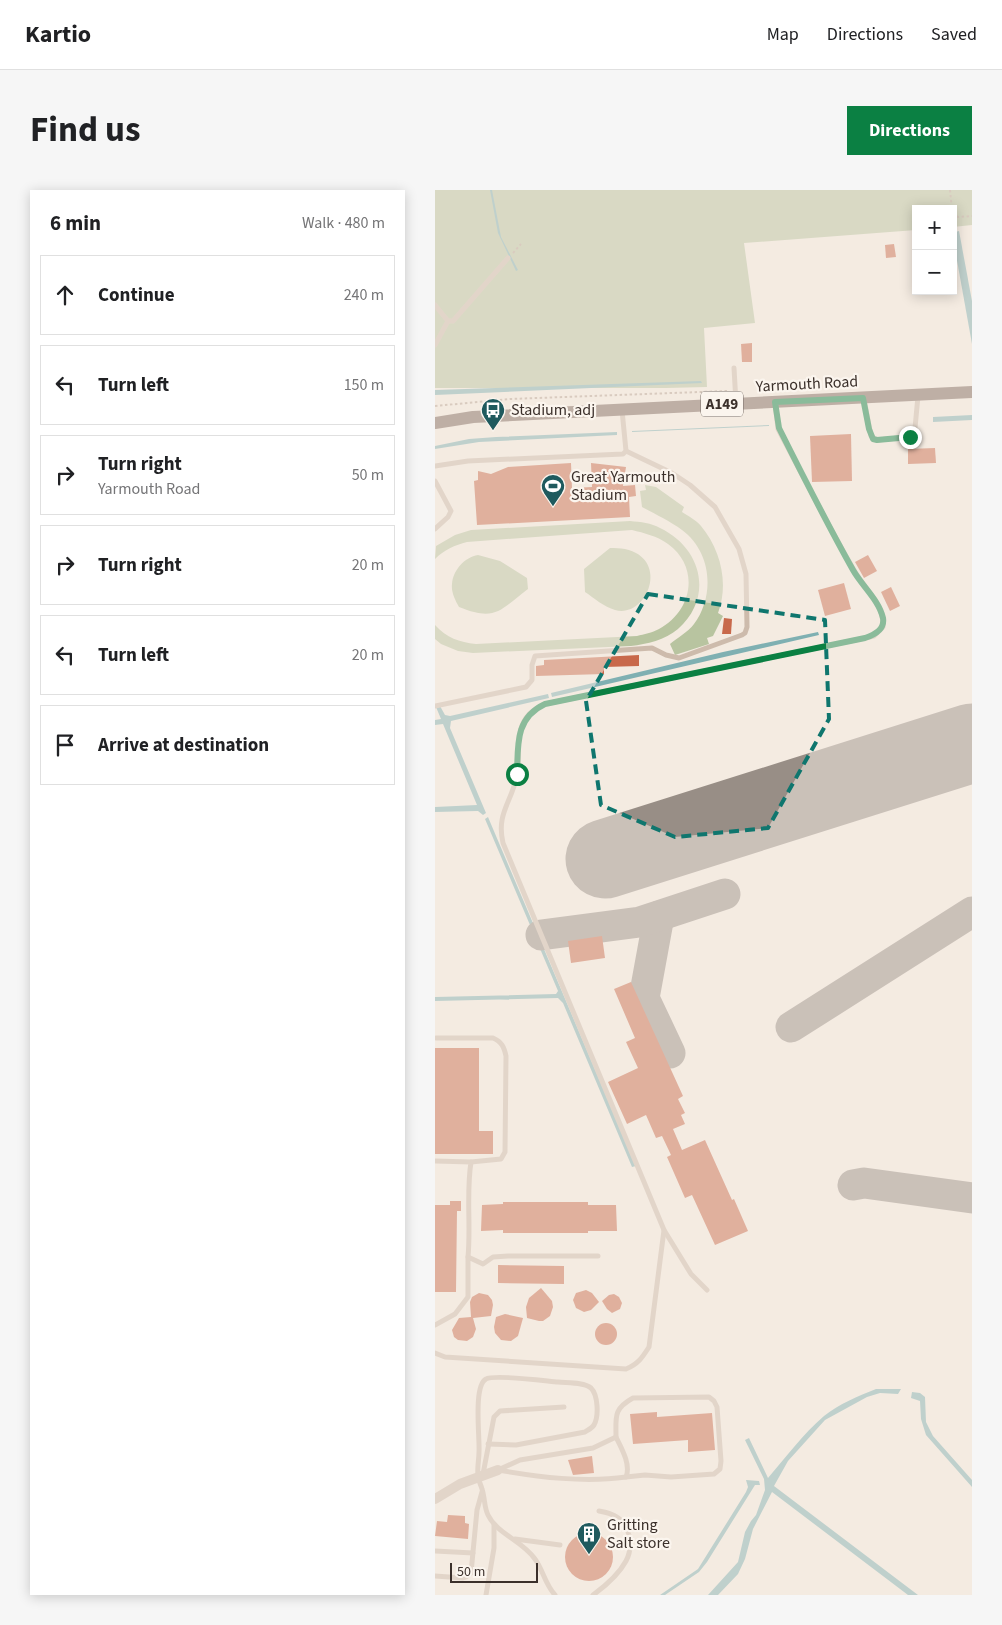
<!DOCTYPE html>
<html lang="en">
<head>
<meta charset="utf-8">
<style>
  :root { --surface:#fff; --page:#f6f6f6; --text:#202124; --muted:#757577; --line:#e0e0e0; --accent:#0b8043 }
  body { margin:0; font-family:"Source Sans 3",sans-serif; background:var(--page); color:var(--text) }
  .controls { position:absolute; right:15px; top:15px; display:grid; overflow:hidden; border-radius:0px; box-shadow:0 2px 12px #0003 }
  .controls button { width:45px; height:45px; display:grid; place-items:center; padding:0; border:0; border-bottom:1px solid var(--line); background:var(--surface); color:var(--text); font:25px sans-serif }
  .scale { position:absolute; left:15px; bottom:12px; width:88px; box-sizing:border-box; padding-left:5px; border:2px solid #3b302b; border-top:0; font-size:14px; line-height:18px; white-space:nowrap; color:#3b302b; -webkit-text-stroke:4px #fbf5ee; paint-order:stroke }
  .stop { position:absolute; width:15px; height:15px; margin:-11px; border:4px solid #0b8043; border-radius:50%; background:#fff }
  .stop.end { background:#0b8043; border-color:#fff; box-shadow:0 1px 5px #0008 }
  .list { margin:0; padding:0; list-style:none }
  h2 { display:flex; justify-content:space-between; align-items:center; height:65px; margin:0; padding:0 20px; font-size:21px }
  h2 small { font-size:16px; font-weight:400; color:var(--muted) }
  .list li { display:grid; grid-template-columns:32px 1fr auto; gap:15px; align-items:center; box-sizing:border-box; height:80px; margin:0 10px 10px; padding:0 10px; border:1px solid var(--line); border-radius:0px }
  .list b { display:block; font-size:19px; white-space:nowrap }
  .list p { margin:0; font-size:16px; white-space:nowrap; color:var(--muted) }
  .list em { font-size:16px; font-style:normal; color:var(--muted) }
  .icon { flex:none; width:28px; height:28px; fill:none; stroke:currentColor; stroke-width:2; stroke-linecap:round; stroke-linejoin:round }
  .map { position:relative; flex:none; width:537px; height:1405px; overflow:hidden; border-radius:0px }
  header { display:flex; align-items:center; gap:30px; box-sizing:border-box; height:70px; padding:0 25px; background:var(--surface); border-bottom:1px solid var(--line) }
  header strong { font-size:24px }
  nav { display:flex; gap:28px; margin-inline-start:auto; font-size:18px }
  .intro { display:flex; align-items:center; justify-content:space-between; box-sizing:border-box; height:120px; padding:0 30px }
  h1 { margin:0; font-size:35px }
  .button { padding:12px 22px; border-radius:0px; background:var(--accent); color:#fff; font-size:18px; font-weight:700 }
  main { display:flex; gap:30px; padding:0 30px }
  aside { flex:1; background:var(--surface); border-radius:0px; box-shadow:0 2px 12px #0003 }
  .map>svg:first-child { display:block }
  .green { fill:#b8c4a0 }
  .water { fill:#7fb0b2 }
  .lines { fill:none; stroke-linecap:round; stroke-linejoin:round }
  .taxiway { stroke:#988e86; stroke-width:31 }
  .runway { stroke:#988e86; stroke-width:79 }
  .building { fill:#c8694b }
  .path { stroke:#b9a596; stroke-width:2; stroke-dasharray:2.5 2.5; stroke-linecap:butt }
  .lane { stroke:#cdbbac; stroke-width:5 }
  .street { stroke:#cdbbac; stroke-width:10 }
  .primary { stroke:#7d675c; stroke-width:12 }
  .route { stroke:#0b8043; stroke-width:6 }
  .marked { fill:none; stroke:#0f766e; stroke-width:4; stroke-dasharray:10 6; stroke-linejoin:round }
  .labels { text-anchor:middle; dominant-baseline:central; stroke-width:4.5; stroke-linejoin:round; paint-order:stroke }
  .shield { fill:#fbf5ee; stroke:#756b66; stroke-width:1 }
  .shield-label { font-size:15px; font-weight:bold; fill:#3b302b }
  .street-label { font-size:16px; fill:#3b302b; stroke:#fbf5ee }
  .poi-label { font-size:16px; fill:#3b302b; stroke:#fbf5ee; text-anchor:start }
</style>
</head>
<body>
<header>
<strong>Kartio</strong>
<nav><a>Map</a><a>Directions</a><a>Saved</a></nav>
</header>
<div class="intro"><h1>Find us</h1><a class="button">Directions</a></div>
<main>
<aside>
<h2>6 min<small>Walk · 480 m</small></h2>
<ul class="list">
<li><svg class="icon" aria-label="ahead" viewBox="0 0 24 24"><path d="M12 20V5M6 11l6-6 6 6"/></svg><div><b>Continue</b></div><em>240 m</em></li>
<li><svg class="icon" aria-label="left" viewBox="0 0 24 24"><path d="M17 20v-9H6M10 6l-5 5 5 5"/></svg><div><b>Turn left</b></div><em>150 m</em></li>
<li><svg class="icon" aria-label="right" viewBox="0 0 24 24"><path d="M7 20v-9h11M14 6l5 5-5 5"/></svg><div><b>Turn right</b><p>Yarmouth Road</p></div><em>50 m</em></li>
<li><svg class="icon" aria-label="right" viewBox="0 0 24 24"><path d="M7 20v-9h11M14 6l5 5-5 5"/></svg><div><b>Turn right</b></div><em>20 m</em></li>
<li><svg class="icon" aria-label="left" viewBox="0 0 24 24"><path d="M17 20v-9H6M10 6l-5 5 5 5"/></svg><div><b>Turn left</b></div><em>20 m</em></li>
<li><svg class="icon" aria-label="arrive" viewBox="0 0 24 24"><path d="M6 21V4h12l-3 4 3 4H6"/></svg><div><b>Arrive at destination</b></div></li>
</ul>
</aside>
<div class="map">
<svg width="537" height="1405" viewBox="0 0 537 1405">
  <rect width="100%" height="100%" fill="#f4ebe1"/>
  <!-- green -->
  <g class="green">
    <path d="M0,0H537V35L518,37V19H481V40L309,53L320,133L269,138L272,197L231,198H0Z"/>
    <path d="M210,295L221,297L249,317L247,322C253,326 261,330 266,336C286,360 294,394 283,423L288,426L278,446L272,448L274,454L240,465L235,454C242,448 253,442 259,434C280,406 277,362 247,340C235,331 220,324 207,317L205,301L211,300Z"/>
    <path d="M195,331C206,332 216,333 225,338C267,358 279,407 243,439C230,450 212,454 196,456L38,463L23,461L6,454L0,449V435C12,448 24,452 41,454L202,446C209,444 217,443 224,439C258,421 265,377 233,354C222,346 209,343 197,340L32,352C20,355 9,360 0,369L1,356L20,345L36,340Z"/>
    <path d="M175,358C180,358 185,358 190,359C236,369 212,429 180,420C169,417 159,408 150,402L149,379Z"/>
    <path d="M43,365L65,371L92,388L93,399C65,420 61,432 24,417C20,410 16,402 17,394C18,380 30,367 43,365Z"/>
  </g>
  <!-- water -->
  <g class="water">
    <path d="M55,0H57L66,47L83,80L81,81L63,43Z"/>
    <path d="M524,41L537,111V154L521,65L520,42Z"/>
    <path d="M266,191L267,193L0,205V200Z"/>
    <path d="M537,225V230L498,232V227Z"/>
    <path d="M334,235V236L197,242V241Z"/>
    <path d="M182,242V245L44,252L0,259V256L34,249L61,247Z"/>
    <path d="M383,442L384,445L117,507L116,503L288,462Z"/>
    <path d="M113,504L114,508L16,531L15,538L51,623L48,625L43,621L0,622V617L42,615L8,534L0,535V530L6,529L1,517L5,516L10,525L15,526Z"/>
    <path d="M53,627L201,976L197,977L128,813L123,808L0,811V807L121,804L123,801L50,629Z"/>
    <path d="M441,1199H466L463,1204L445,1203L432,1207L390,1230L353,1271L339,1296L483,1405H473L337,1302L318,1339L310,1369L303,1384L283,1405H273L303,1372L310,1342L316,1331L321,1325L330,1300L329,1289L310,1250L314,1248L333,1288C351,1267 368,1244 389,1226C404,1214 423,1206 441,1199Z"/>
    <path d="M477,1202L485,1203L490,1207L491,1232L498,1246L537,1290V1297L491,1245L486,1229L485,1211L476,1208Z"/>
    <path d="M311,1290L324,1291L325,1295H320L272,1372L264,1382L230,1405H225L263,1379L311,1302L313,1297Z"/>
  </g>
  <g class="lines">
    <!-- taxiway -->
    <g class="taxiway">
      <path d="M224,726L209,808L235,863"/>
      <path d="M106,745L205,732L290,704"/>
      <path d="M356,837L537,722"/>
      <path d="M418,995L429,993L537,1008"/>
    </g>
    <!-- runway -->
    <path class="runway" d="M170,669L537,553"/>
  </g>
  <!-- building -->
  <g class="building">
    <path d="M459,54L461,67L451,68L450,55Z"/>
    <path d="M317,153V172H307L306,154Z"/>
    <path d="M416,244L417,291L377,292L375,246Z"/>
    <path d="M500,258L501,273L473,274V259Z"/>
    <path d="M136,273L137,298L157,297L156,273L191,277L188,296L200,295L201,306L194,307L195,327L42,335L39,291L43,290V281L56,284L73,277Z"/>
    <path d="M433,365L442,381L429,388L420,372Z"/>
    <path d="M409,393L416,419L390,426L383,400Z"/>
    <path d="M456,397L465,416L455,421L446,402Z"/>
    <path d="M289,428L297,429L296,444H287Z"/>
    <path d="M204,465V476L169,477V484L101,486V476L109,475V470Z"/>
    <path d="M167,746L170,768L136,773L133,751Z"/>
    <path d="M196,792L248,906L243,909L250,923L246,925L250,934L238,939L247,960L270,950L297,1010L299,1009L313,1041L280,1055L257,1005L250,1008L232,967L236,965L227,946L221,948L211,925L192,934L173,892L203,878L191,852L200,848L179,799Z"/>
    <path d="M0,858H44V941H58V964H0Z"/>
    <path d="M15,1011H26V1021H22L21,1102H0V1015H15Z"/>
    <path d="M68,1012H153V1015H181L182,1041H153V1043H68V1040L46,1041L47,1015L68,1014Z"/>
    <path d="M63,1075L129,1076V1094L63,1093Z"/>
    <path d="M106,1098L117,1111L118,1117L115,1126L108,1131H104L92,1128L91,1117L94,1108Z"/>
    <path d="M151,1100L157,1103L164,1112L156,1120L149,1122L141,1118L138,1110L141,1103Z"/>
    <path d="M44,1103L53,1105L57,1110L58,1115L56,1126L38,1128L41,1139L38,1147L32,1151L23,1150L19,1147L17,1140L24,1128L36,1127L35,1112L37,1107Z"/>
    <path d="M179,1104L184,1107L187,1113L185,1119L177,1123L172,1119L167,1111L174,1105Z"/>
    <path d="M70,1124L88,1128L83,1146L76,1151L66,1150L60,1143L59,1137L61,1127Z"/>
    <circle cx="171" cy="1144" r="11"/>
    <path d="M222,1222V1227L277,1223L280,1260L253,1262V1250L198,1254L195,1224Z"/>
    <path d="M157,1266L159,1283L138,1285L133,1270Z"/>
    <path d="M13,1325L30,1326V1333L34,1334L33,1349L0,1346L2,1331L12,1332Z"/>
    <circle cx="154" cy="1367" r="24"/>
  </g>
  <g class="lines">
    <!-- path -->
    <g class="path">
      <path d="M515,0L517,19"/>
      <path d="M518,23L523,27L537,26"/>
      <path d="M78,63L86,54"/>
      <path d="M0,216L75,209L292,201"/>
    </g>
    <!-- lane -->
    <g class="lane">
      <path d="M0,115L13,131"/>
      <path d="M0,155L13,131H18L73,68"/>
      <path d="M299,178L301,213"/>
      <path d="M429,209L436,246L442,250L475,247L480,238L483,206"/>
      <path d="M0,276L33,271L188,264L191,261L187,220"/>
      <path d="M0,291L16,321L13,327L0,339"/>
      <path d="M0,516L91,497L97,490V475L100,466L217,458L231,465L244,468L307,445L310,443L312,437L311,384L304,359L280,317L255,295L237,283L191,261"/>
      <path d="M1,848H58C67,852 69,857 71,866L70,962L66,969L36,972"/>
      <path d="M0,971L36,972C31,1003 36,1035 33,1067"/>
      <path d="M272,1100L256,1084L229,1040L68,653C61,623 77,612 82,585C86,566 79,546 91,528C96,521 102,518 110,514L430,448L439,446L448,437C449,414 429,398 419,380C392,334 368,286 343,239L340,213"/>
      <path d="M0,1135L20,1124L33,1107V1067L48,1074L58,1067L73,1066H163"/>
      <path d="M0,1163L10,1167L191,1179C203,1174 207,1168 214,1157L229,1040"/>
      <path d="M181,1247C187,1259 196,1275 191,1287C149,1293 104,1287 63,1280L85,1270L158,1258Z"/>
      <path d="M181,1247C181,1227 178,1219 198,1208L274,1207L279,1211L282,1217L286,1271L285,1279L279,1284L236,1287L210,1285L191,1287"/>
      <path d="M53,1254L81,1255L150,1242C153,1240 157,1238 159,1235C164,1226 163,1205 156,1198C149,1192 132,1193 123,1192C111,1191 59,1184 51,1189C38,1196 45,1248 44,1262C44,1270 42,1277 43,1285C43,1290 46,1295 47,1299C50,1308 49,1317 53,1325C62,1344 88,1351 100,1369C108,1380 110,1394 120,1405"/>
      <path d="M48,1284L59,1227L65,1221L129,1217"/>
      <path d="M80,1349L125,1355"/>
      <path d="M0,1361L38,1363"/>
      <path d="M0,1386L28,1388L31,1387L36,1383L42,1320L47,1302"/>
      <path d="M51,1405L59,1358V1335"/>
      <path d="M158,1405C169,1397 184,1384 191,1371C199,1356 195,1334 180,1326C175,1323 169,1322 164,1321"/>
    </g>
    <!-- street -->
    <path class="street" d="M0,1309L25,1294L63,1280"/>
    <!-- primary -->
    <path class="primary" d="M0,233L38,227L537,202"/>
  </g>
  <g class="lines">
    <!-- route -->
    <path class="route" d="M82,584C83,555 80,528 110,514L430,448C439,445 450,440 448,428C444,410 427,396 418,380C392,334 368,286 344,238L340,212L428,208L434,239L438,249L442,250L475,247"/>
  </g>
  <!-- marked area -->
  <path d="M0 0H537V1405H0ZM213,404L390,430L394,529L333,638L240,647L166,615L151,511Z" fill="#f4ebe1" fill-opacity=".55" fill-rule="evenodd"/>
  <path class="marked" d="M213,404L390,430L394,529L333,638L240,647L166,615L151,511Z"/>
  <!-- icons -->
  <defs>
    <g id="bus-pin" transform="scale(1.25)"><path d="M0 17L-7.5 6A9.5 9.5 0 1 1 7.5 6Z" fill="#1f5a5e" stroke="#fbf5ee"/><path d="M-5-6H5V4H4V6H2V4H-2V6H-4V4H-5ZM-3.5-4V0h7V-4ZM-3.5 1.2v1.5H-2V1.2ZM2 1.2v1.5H3.5V1.2Z" fill="#fff"/></g>
    <g id="stadium-pin" transform="scale(1.25)"><path d="M0 17L-7.5 6A9.5 9.5 0 1 1 7.5 6Z" fill="#1f5a5e" stroke="#fbf5ee"/><path d="M0-5a6.5 5 0 1 0 0 10a6.5 5 0 1 0 0-10ZM-3.5-1.8h7v3.6h-7Z" fill="#fff"/></g>
    <g id="building-pin" transform="scale(1.25)"><path d="M0 17L-7.5 6A9.5 9.5 0 1 1 7.5 6Z" fill="#1f5a5e" stroke="#fbf5ee"/><path d="M-4-6H4V6H1V3H-1V6H-4ZM-2.5-4.3h1.7v1.8h-1.7ZM.8-4.3h1.7v1.8H.8ZM-2.5-1h1.7V.8h-1.7ZM.8-1h1.7V.8H.8Z" fill="#fff"/></g>
  </defs>
  <g fill-rule="evenodd">
    <use href="#bus-pin" x="58" y="220"/>
    <use href="#stadium-pin" x="118" y="296"/>
    <use href="#building-pin" x="154" y="1344"/>
  </g>
  <g class="labels">
    <!-- shield labels -->
    <rect class="shield" x="266" y="201.5" width="42" height="25" rx="4"/>
    <g class="shield-label">
      <text x="287" y="214">A149</text>
    </g>
    <!-- street labels -->
    <g class="street-label">
      <text transform="translate(372 194) rotate(-3)">Yarmouth Road</text>
    </g>
    <!-- poi labels -->
    <g class="poi-label">
      <text x="76" y="220">Stadium, adj</text>
      <text x="136" y="287">Great Yarmouth<tspan x="136" dy="18">Stadium</tspan></text>
      <text x="172" y="1335">Gritting<tspan x="172" dy="18">Salt store</tspan></text>
    </g>
  </g>
</svg>
<div class="controls">
<button>+</button>
<button>−</button>
</div>
<div class="scale">50 m</div>
<div class="stop" style="left:82px;top:584px"></div>
<div class="stop end" style="left:475px;top:247px"></div>
</div>
</main>
</body>
</html>
